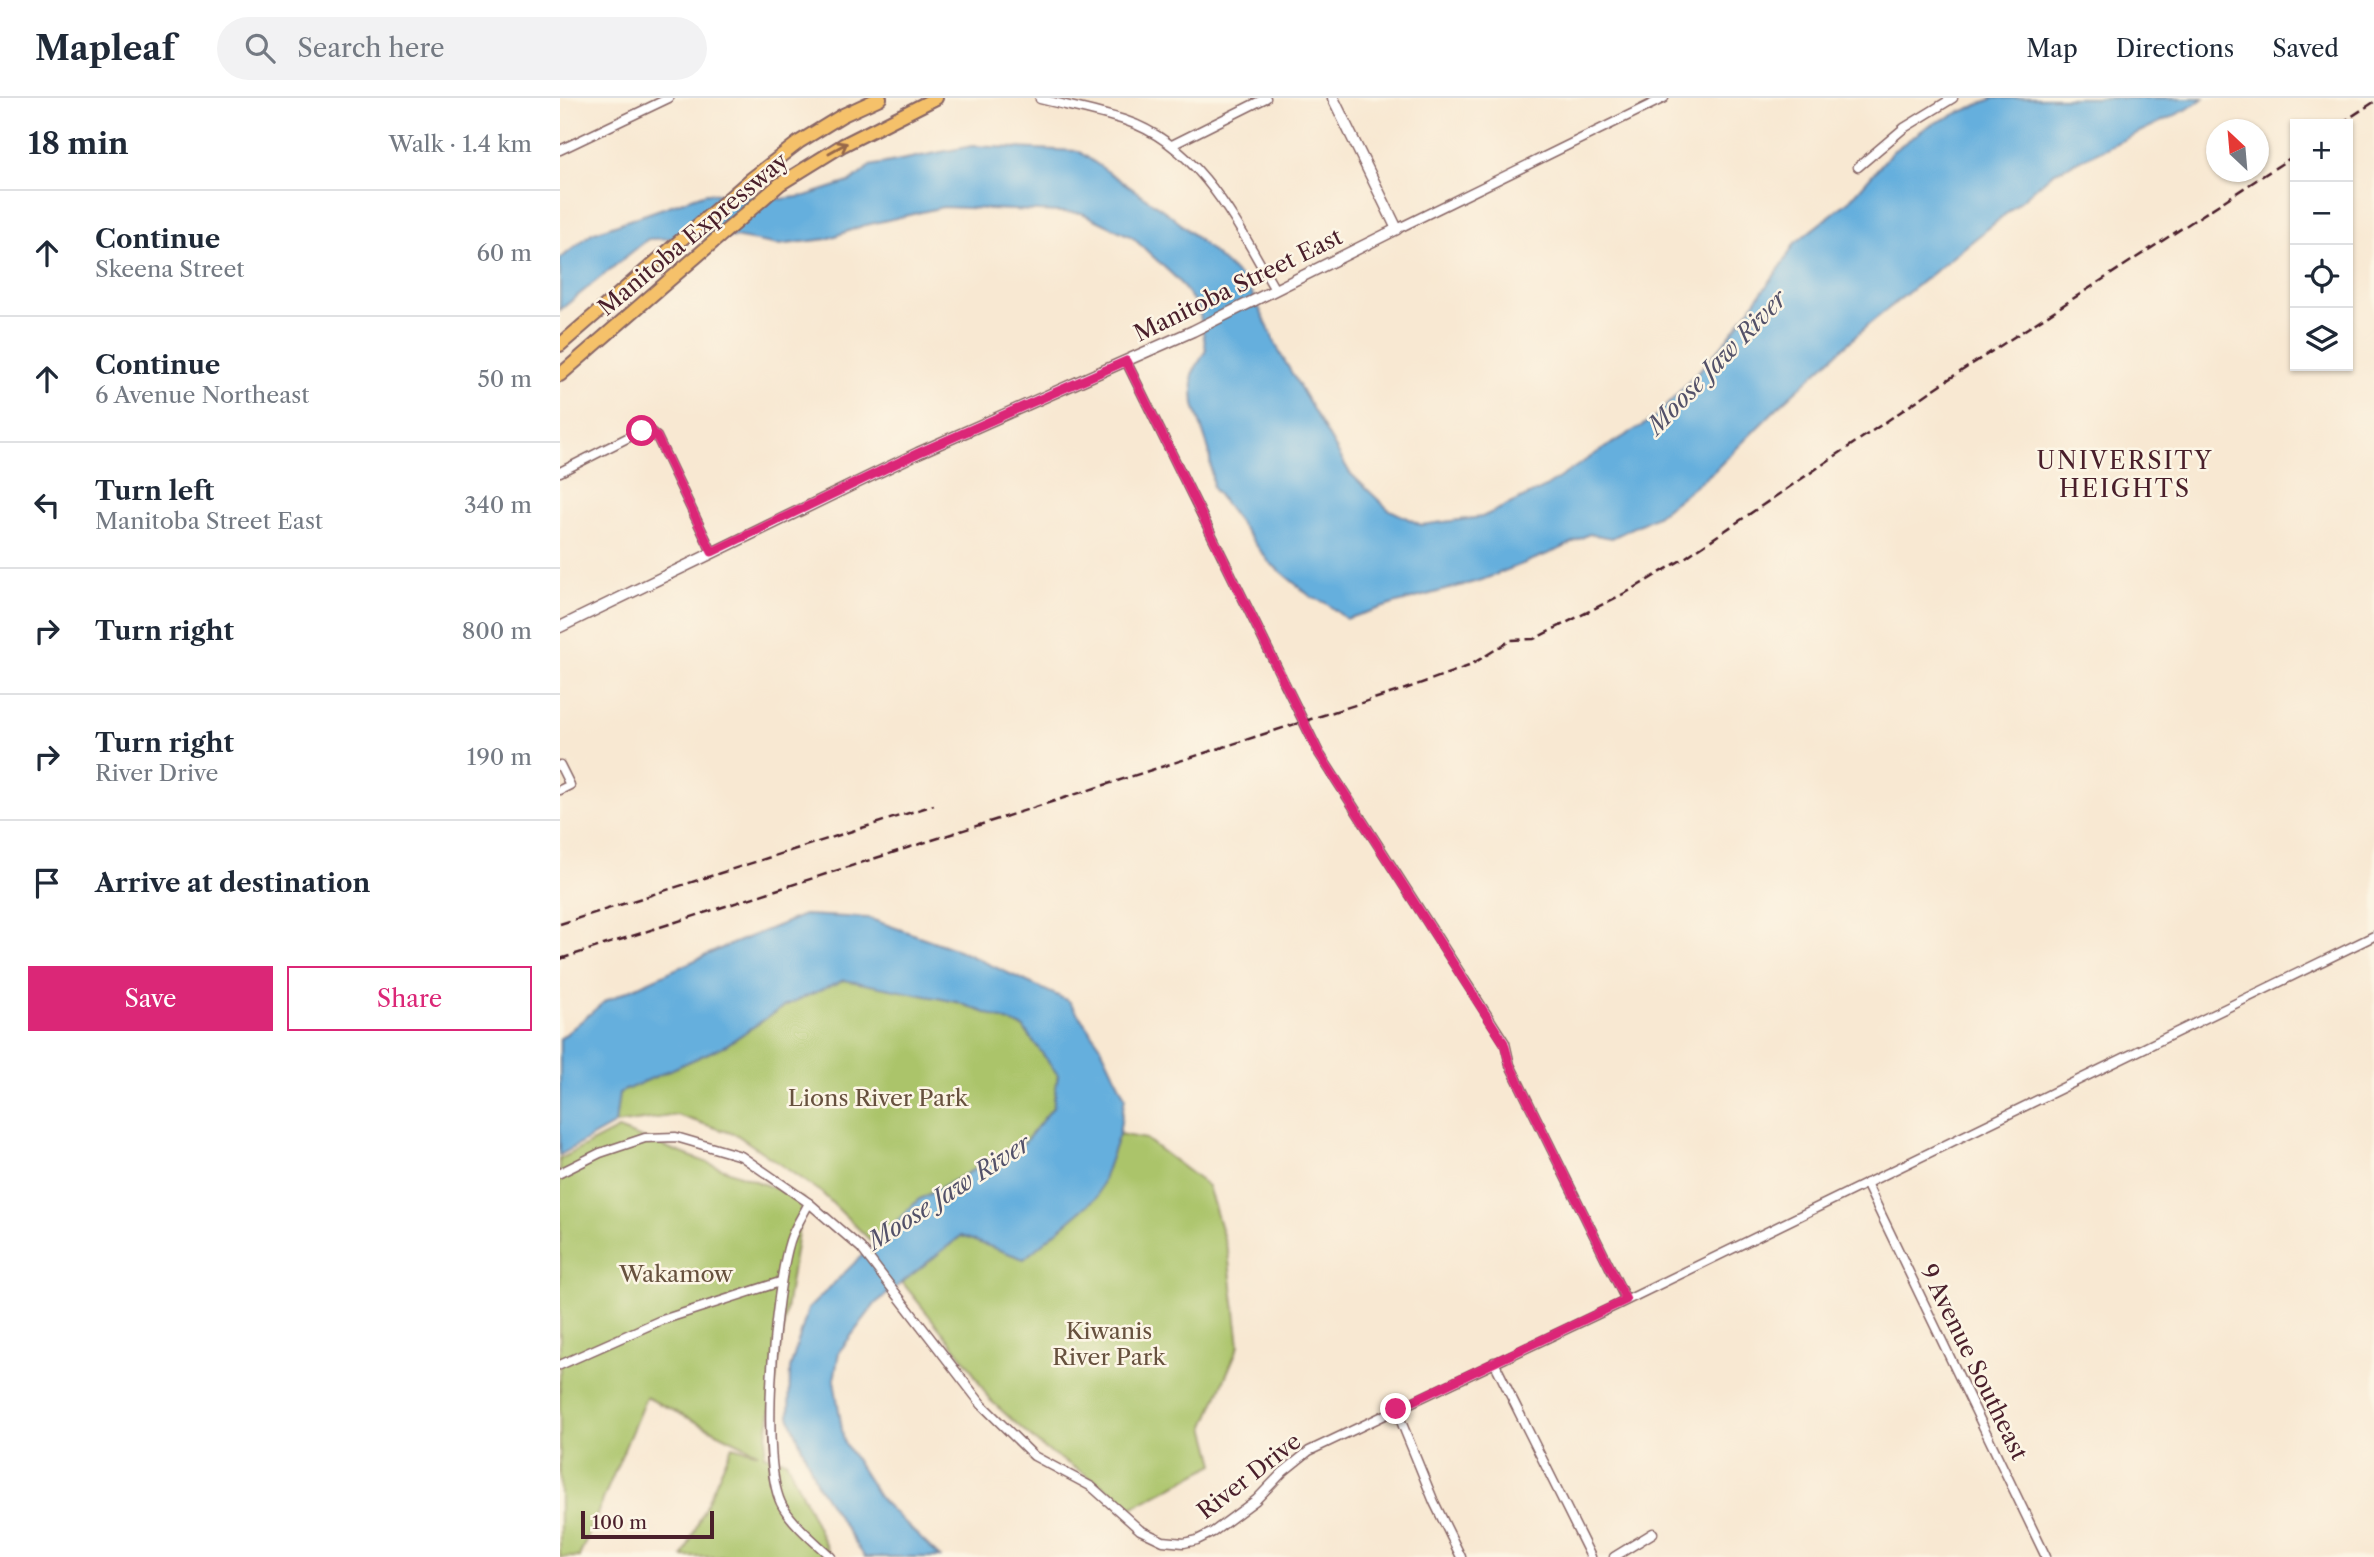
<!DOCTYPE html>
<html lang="en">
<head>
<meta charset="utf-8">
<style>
  :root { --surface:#fff; --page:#f2f2f3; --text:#1f2937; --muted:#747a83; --line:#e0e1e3; --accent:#db2777 }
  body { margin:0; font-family:"Libre Caslon Text",serif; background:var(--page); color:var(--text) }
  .controls { position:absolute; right:21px; top:21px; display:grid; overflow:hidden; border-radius:0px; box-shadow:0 2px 5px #0004 }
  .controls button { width:63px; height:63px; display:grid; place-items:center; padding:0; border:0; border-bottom:2px solid var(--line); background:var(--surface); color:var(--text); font:35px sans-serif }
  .compass { position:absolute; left:1646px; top:21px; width:63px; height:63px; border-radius:50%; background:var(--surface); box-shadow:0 2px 5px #0004; rotate:334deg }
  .scale { position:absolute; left:21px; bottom:18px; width:133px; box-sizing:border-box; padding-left:7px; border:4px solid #4a1f2b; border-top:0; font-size:19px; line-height:24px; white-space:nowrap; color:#4a1f2b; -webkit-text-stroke:5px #fcf5e5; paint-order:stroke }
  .stop { position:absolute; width:21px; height:21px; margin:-16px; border:5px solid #db2777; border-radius:50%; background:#fff }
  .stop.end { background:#db2777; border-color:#fff; box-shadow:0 2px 7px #0008 }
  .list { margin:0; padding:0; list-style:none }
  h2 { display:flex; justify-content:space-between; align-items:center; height:91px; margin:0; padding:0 28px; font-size:30px }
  h2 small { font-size:23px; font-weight:400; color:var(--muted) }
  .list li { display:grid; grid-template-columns:46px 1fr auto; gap:21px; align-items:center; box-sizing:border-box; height:126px; padding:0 28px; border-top:2px solid var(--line) }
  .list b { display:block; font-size:26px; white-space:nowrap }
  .list p { margin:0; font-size:23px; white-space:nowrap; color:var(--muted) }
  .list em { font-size:23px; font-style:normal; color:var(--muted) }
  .actions { display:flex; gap:14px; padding:21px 28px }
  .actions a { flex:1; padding:16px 0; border:2px solid var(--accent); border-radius:0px; text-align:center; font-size:24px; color:var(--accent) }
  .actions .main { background:var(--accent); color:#fff }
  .icon { flex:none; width:38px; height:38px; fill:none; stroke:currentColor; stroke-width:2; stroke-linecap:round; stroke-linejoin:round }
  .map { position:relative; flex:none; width:1814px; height:1459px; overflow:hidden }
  header { display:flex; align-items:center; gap:42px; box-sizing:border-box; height:98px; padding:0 35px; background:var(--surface); border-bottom:2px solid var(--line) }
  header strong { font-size:33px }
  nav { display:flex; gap:38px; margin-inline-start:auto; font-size:24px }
  .search { width:490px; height:63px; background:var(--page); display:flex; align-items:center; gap:18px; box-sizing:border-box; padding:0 24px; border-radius:38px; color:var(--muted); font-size:26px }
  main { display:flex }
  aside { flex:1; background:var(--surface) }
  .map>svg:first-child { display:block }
  .green { fill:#abc46a; stroke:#7a724a; stroke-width:2 }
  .water { fill:#65afdd; stroke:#586784; stroke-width:2 }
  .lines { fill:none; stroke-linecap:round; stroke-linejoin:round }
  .minor-casing { stroke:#876565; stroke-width:11 }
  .tertiary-casing { stroke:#876565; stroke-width:13 }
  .primary-casing { stroke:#876565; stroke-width:16 }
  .minor { stroke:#fff; stroke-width:8 }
  .tertiary { stroke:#fff; stroke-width:10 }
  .primary { stroke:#f5c16b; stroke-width:12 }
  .rail { stroke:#4a1f2b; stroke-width:2.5; stroke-dasharray:10 5; stroke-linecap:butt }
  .oneway { stroke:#976848 }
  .route { stroke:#db2777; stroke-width:9 }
  .labels { text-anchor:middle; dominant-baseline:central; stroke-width:5; stroke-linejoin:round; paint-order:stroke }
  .street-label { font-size:23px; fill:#4a1f2b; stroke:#fcf5e5 }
  .park-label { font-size:23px; fill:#67513e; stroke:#fcf5e5 }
  .water-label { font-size:24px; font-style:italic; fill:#535169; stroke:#fcf5e5 }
  .neighbourhood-label { font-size:24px; letter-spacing:2px; fill:#4a1f2b; stroke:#fcf5e5 }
</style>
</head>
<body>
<header>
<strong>Mapleaf</strong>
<div class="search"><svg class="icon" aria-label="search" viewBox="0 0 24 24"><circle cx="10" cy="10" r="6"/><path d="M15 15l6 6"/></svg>Search here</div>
<nav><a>Map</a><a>Directions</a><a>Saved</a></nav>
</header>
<main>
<aside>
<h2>18 min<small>Walk · 1.4 km</small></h2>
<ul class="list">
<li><svg class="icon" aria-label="ahead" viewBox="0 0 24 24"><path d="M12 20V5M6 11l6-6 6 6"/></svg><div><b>Continue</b><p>Skeena Street</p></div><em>60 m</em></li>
<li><svg class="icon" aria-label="ahead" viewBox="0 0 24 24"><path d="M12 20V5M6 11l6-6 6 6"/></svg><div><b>Continue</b><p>6 Avenue Northeast</p></div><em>50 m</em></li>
<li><svg class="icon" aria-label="left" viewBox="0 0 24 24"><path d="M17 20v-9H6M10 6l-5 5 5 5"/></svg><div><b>Turn left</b><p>Manitoba Street East</p></div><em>340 m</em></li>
<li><svg class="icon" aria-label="right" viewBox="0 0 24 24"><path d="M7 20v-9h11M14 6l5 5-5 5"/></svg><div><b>Turn right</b></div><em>800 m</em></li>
<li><svg class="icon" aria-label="right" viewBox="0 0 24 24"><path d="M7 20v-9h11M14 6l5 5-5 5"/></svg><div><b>Turn right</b><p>River Drive</p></div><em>190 m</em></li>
<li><svg class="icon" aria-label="arrive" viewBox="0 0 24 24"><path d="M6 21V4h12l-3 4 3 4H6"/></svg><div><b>Arrive at destination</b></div></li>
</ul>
<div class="actions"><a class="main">Save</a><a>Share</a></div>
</aside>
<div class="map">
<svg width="1814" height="1459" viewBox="0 0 1814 1459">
  <rect width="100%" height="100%" fill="#fcf5e5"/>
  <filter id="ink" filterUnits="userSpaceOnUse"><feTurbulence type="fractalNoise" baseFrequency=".0143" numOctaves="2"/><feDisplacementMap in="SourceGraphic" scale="14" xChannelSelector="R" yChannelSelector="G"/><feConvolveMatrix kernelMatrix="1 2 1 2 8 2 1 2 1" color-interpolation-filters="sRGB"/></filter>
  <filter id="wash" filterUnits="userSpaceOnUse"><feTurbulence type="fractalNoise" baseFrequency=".00686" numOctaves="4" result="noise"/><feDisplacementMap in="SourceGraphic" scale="28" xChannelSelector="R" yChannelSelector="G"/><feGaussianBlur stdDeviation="1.57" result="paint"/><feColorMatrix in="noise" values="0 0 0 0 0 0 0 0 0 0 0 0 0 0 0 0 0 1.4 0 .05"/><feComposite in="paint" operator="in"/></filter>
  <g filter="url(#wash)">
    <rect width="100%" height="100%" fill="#f8e8d2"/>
    <!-- green -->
    <g class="green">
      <path d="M284,881L397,904L463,929L498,977L493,1009L465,1044L358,1102L314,1146L262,1095L177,1037L117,1017L55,1026L58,995L166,947L226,907Z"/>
      <path d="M58,1031L243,1101L204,1357L226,1362L271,1459H123L172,1348L199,1355L86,1299L19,1459H0V1061Z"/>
      <path d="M559,1036L586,1041L648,1088L668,1154L679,1247L645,1328L655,1366L570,1411L545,1389L482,1349L429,1301L408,1266L342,1184L401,1138L537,1099Z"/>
    </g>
    <!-- water -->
    <g class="water">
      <path d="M1434,0H1644L1626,12L1493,75L1441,120L1309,226L1216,311L1154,373L1097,418L1052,440L1029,436L1000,451L922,482L837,505L786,521L766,505L751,499L709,464L653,390L649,352L634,307L632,276L646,252L639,210L616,180L572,139L522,115L383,109L302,128L267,141L218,147L174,139L88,141L0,212V161L32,135L146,95L222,101L245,98L292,83L310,68L412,48L518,53L613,119L688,186L720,255L790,375L828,411L861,427L922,419L984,390L1038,354L1096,319L1161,249L1222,167L1235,145L1290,102L1333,53L1370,27Z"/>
      <path d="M244,817L308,820L398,852L509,903L540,947L565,999L559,1036L537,1099L464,1161L401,1138L316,1205L279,1254L274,1282L284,1344L321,1402L380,1459H305L302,1455L258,1388L229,1318L230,1271L248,1211L358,1102L465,1044L493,1009L498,977L463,929L397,904L284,882L226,907L166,947L59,995L55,1026L0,1057V941L45,903L162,850Z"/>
    </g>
  </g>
  <g filter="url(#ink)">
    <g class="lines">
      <!-- minor casing -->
      <g class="minor-casing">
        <g id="minor">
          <path d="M480,1C508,8 536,13 564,22C640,47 677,126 714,190"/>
          <path d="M612,47L706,0"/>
          <path d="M0,52L109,0"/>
          <path d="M1298,69L1344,30L1393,0"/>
          <path d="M837,131L1104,0"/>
          <path d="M566,263L759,655L945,945L950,967L1066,1202"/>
          <path d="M0,374L81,333H90L97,339L152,454"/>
          <path d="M0,667L10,687L0,692"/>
          <path d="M0,1075L40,1055L85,1040L116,1039L181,1058L249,1105L301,1150L422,1307L474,1358L532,1389L580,1432L603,1443L624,1445L637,1442L653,1434L696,1402L723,1374L749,1353L1057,1207L1814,838"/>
          <path d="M1306,1085L1486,1459"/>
          <path d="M249,1105C243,1117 234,1130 230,1143C215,1191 198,1368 223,1409C235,1428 255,1444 271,1459"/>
          <path d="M934,1264L1031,1459"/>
          <path d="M0,1267L99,1223L220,1184"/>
          <path d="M836,1311L874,1404L901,1459"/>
          <path d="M1054,1459L1093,1435"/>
        </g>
      </g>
      <!-- tertiary casing -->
      <g class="tertiary-casing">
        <path id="tertiary" d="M0,529L358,355L633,233L837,131L773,0"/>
      </g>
      <!-- primary casing -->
      <g class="primary-casing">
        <g id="primary">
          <path d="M0,247L190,82L239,44L283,17L320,0"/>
          <path d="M0,277L220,86L283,47L376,0"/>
        </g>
      </g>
      <!-- minor -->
      <use href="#minor" class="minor"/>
      <!-- tertiary -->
      <use href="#tertiary" class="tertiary"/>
      <!-- primary -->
      <use href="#primary" class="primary"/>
      <!-- rail -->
      <g class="rail">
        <path d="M1780,26L1814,4"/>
        <path d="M0,826L374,707"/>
        <path d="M0,861L845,591L909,568L951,542L974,541L1071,492L1123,461L1389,281L1735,57"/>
      </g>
    </g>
    <!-- one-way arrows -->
    <defs><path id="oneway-shaft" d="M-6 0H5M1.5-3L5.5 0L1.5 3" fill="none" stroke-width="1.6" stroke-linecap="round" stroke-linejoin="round" transform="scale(1.75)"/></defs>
    <use class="oneway" href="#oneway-shaft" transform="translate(278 50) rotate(-29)"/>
  </g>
  <g class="lines" filter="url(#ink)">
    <!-- route -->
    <path class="route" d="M82,333H90L97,339L152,454L358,355L566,263L759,655L944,945L950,967L1066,1202L836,1311"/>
  </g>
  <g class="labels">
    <!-- street labels -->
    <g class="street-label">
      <text transform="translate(133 136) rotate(-40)">Manitoba Expressway</text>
      <text transform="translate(678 187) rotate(-26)">Manitoba Street East</text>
      <text transform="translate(1414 1264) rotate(64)">9 Avenue Southeast</text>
      <text transform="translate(689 1378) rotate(-38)">River Drive</text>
    </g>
    <!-- park labels -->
    <g class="park-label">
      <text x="318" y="1000">Lions River Park</text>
      <text x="116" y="1176">Wakamow</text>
      <text x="549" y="1233">Kiwanis<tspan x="549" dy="26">River Park</tspan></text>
    </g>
    <!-- water labels -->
    <g class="water-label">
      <text transform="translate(1157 264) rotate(-46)">Moose Jaw River</text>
      <text transform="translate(389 1094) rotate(-33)">Moose Jaw River</text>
    </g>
    <!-- neighbourhood labels -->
    <g class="neighbourhood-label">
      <text x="1565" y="362">UNIVERSITY<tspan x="1565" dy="28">HEIGHTS</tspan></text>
    </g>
  </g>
</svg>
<div class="controls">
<button>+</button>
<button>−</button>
<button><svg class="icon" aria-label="locate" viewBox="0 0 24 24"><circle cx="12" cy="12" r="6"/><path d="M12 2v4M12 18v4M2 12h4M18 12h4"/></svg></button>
<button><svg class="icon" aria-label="layers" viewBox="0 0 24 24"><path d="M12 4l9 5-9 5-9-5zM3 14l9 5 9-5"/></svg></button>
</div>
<svg class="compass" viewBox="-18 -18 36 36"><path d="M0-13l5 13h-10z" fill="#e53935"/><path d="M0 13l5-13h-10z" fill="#747a83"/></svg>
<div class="scale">100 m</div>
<div class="stop" style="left:82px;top:333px"></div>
<div class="stop end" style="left:836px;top:1311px"></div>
</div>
</main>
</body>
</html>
